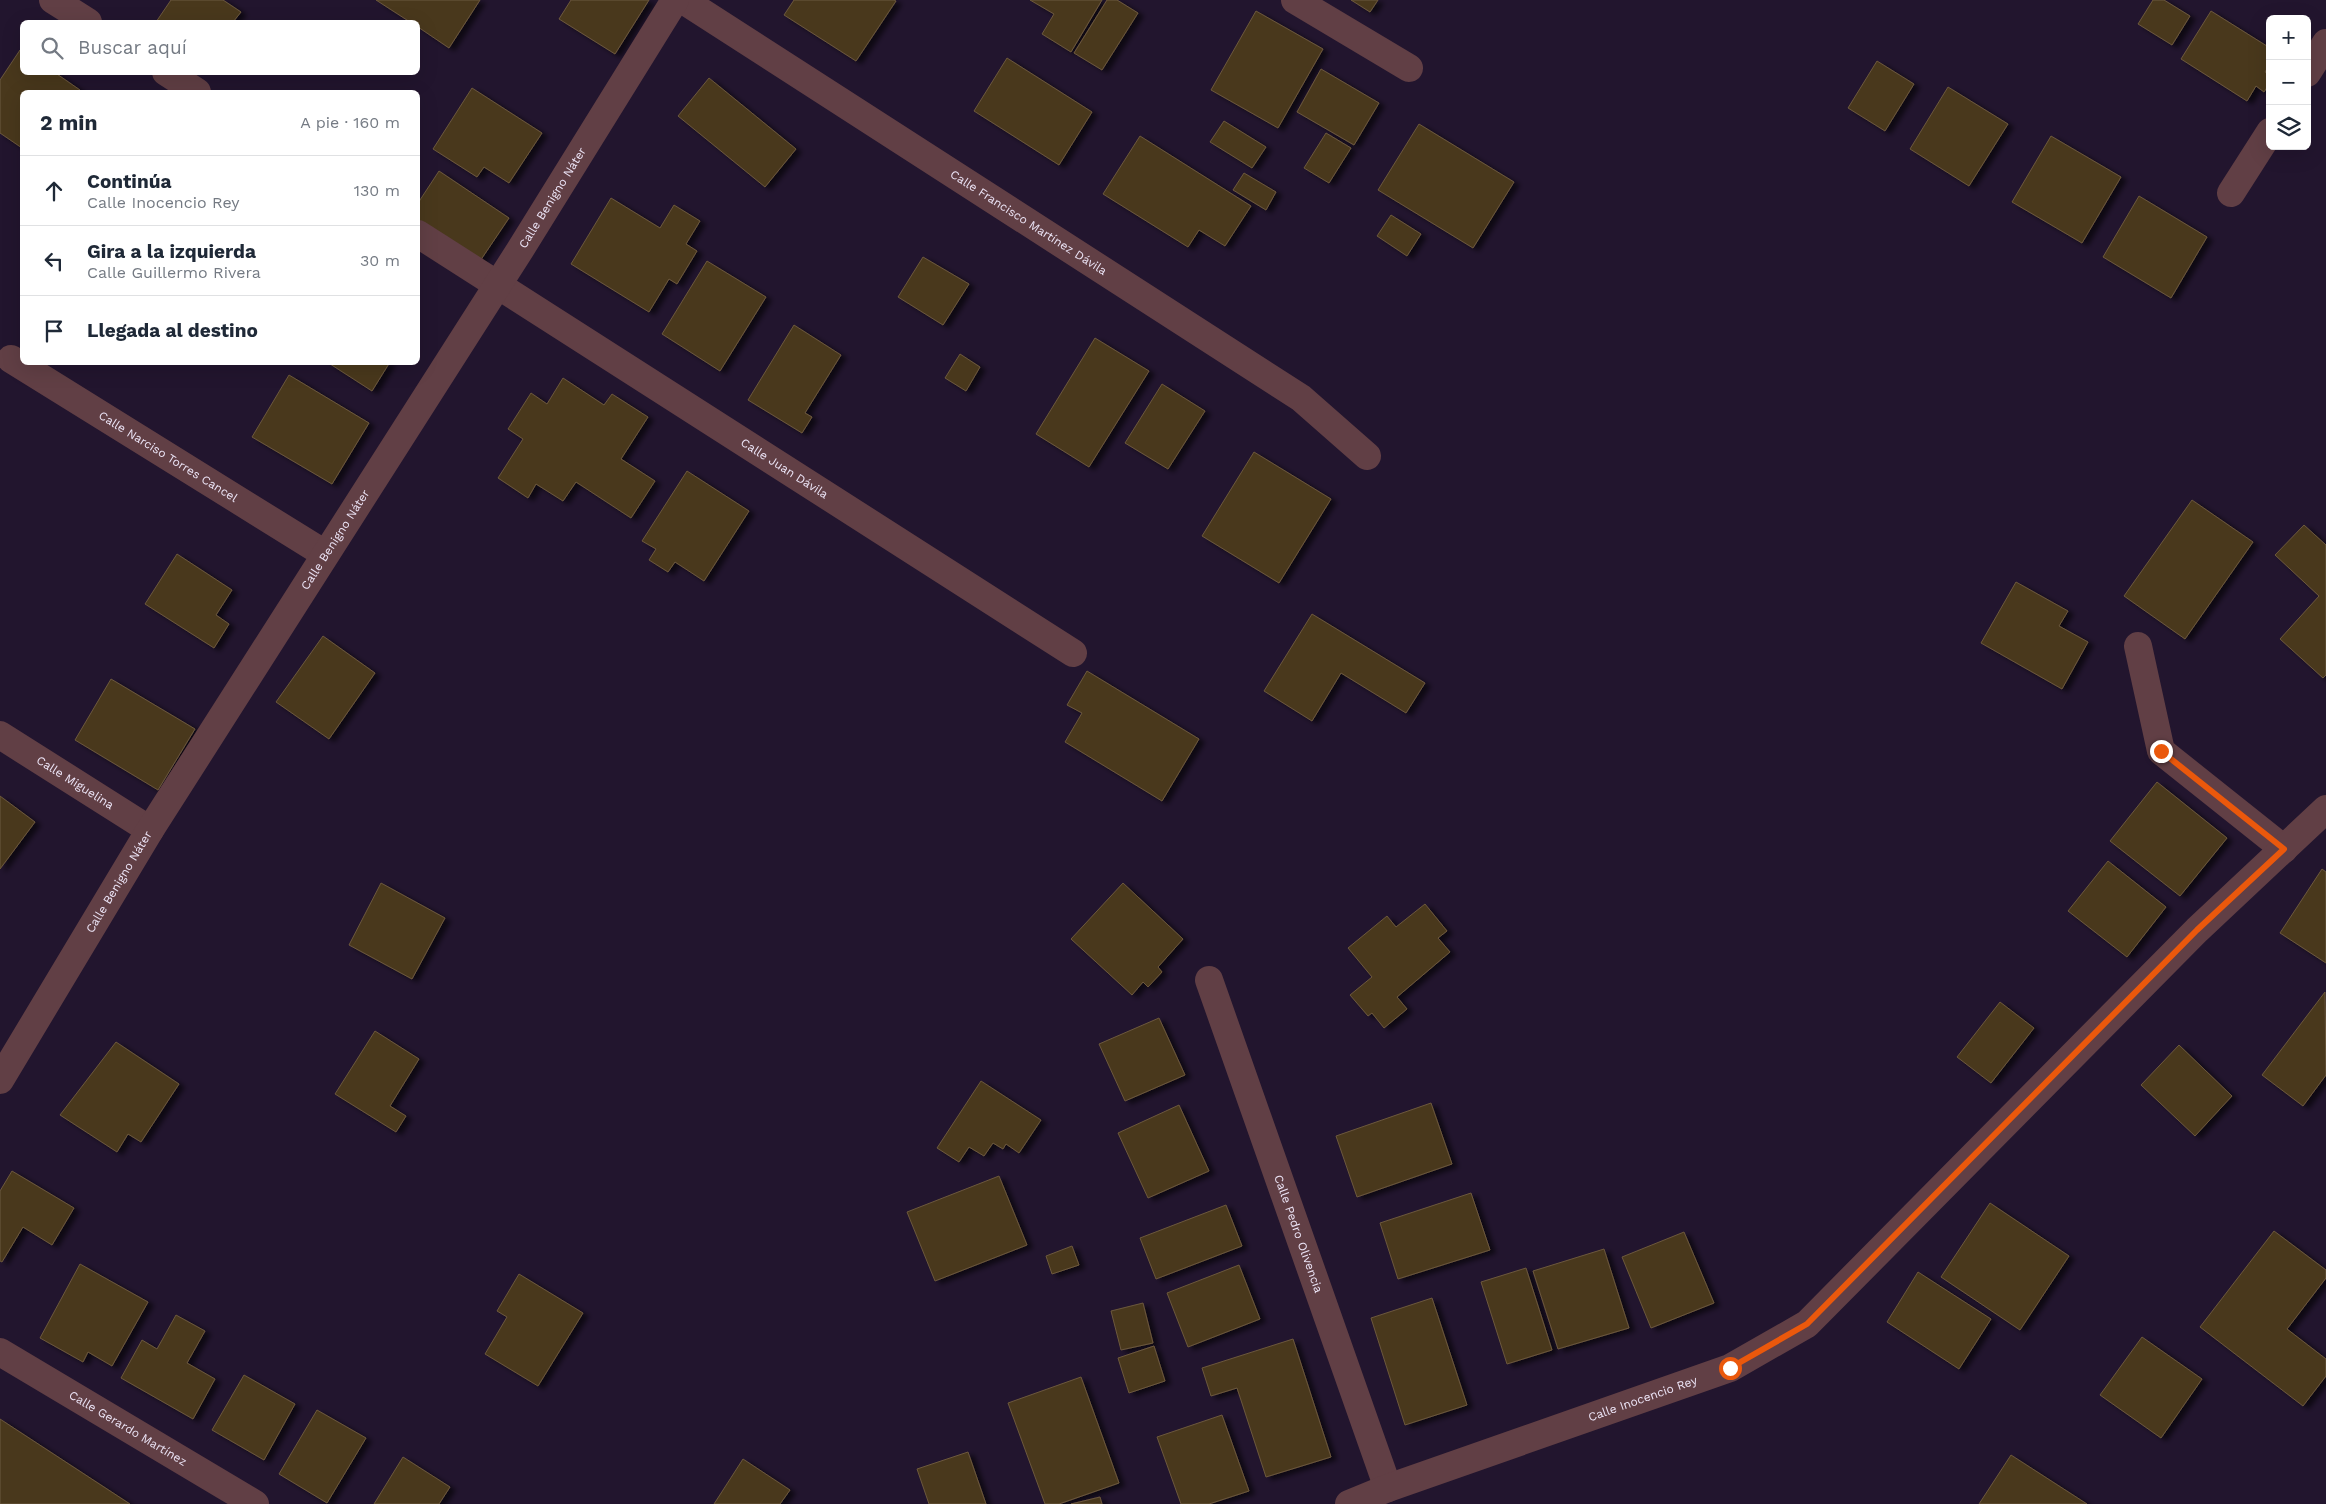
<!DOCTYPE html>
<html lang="es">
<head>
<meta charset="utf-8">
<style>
  :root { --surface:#fff; --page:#f6f6f7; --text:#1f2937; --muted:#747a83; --line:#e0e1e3 }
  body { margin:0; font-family:"Work Sans",sans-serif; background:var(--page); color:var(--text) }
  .controls { position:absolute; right:15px; top:15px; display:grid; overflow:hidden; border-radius:8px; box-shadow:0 5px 20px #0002 }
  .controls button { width:45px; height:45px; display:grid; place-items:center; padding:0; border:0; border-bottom:1px solid var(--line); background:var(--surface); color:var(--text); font:25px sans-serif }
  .stop { position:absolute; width:15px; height:15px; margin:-11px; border:4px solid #ea580c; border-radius:50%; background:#fff }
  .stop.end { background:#ea580c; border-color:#fff; box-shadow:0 1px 5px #0008 }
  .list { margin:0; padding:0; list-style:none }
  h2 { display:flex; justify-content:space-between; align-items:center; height:65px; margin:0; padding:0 20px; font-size:21px }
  h2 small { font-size:16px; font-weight:400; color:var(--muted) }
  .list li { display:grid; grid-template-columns:32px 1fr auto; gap:15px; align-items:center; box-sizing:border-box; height:70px; padding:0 20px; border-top:1px solid var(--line) }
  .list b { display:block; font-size:19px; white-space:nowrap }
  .list p { margin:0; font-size:16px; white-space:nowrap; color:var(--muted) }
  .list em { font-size:16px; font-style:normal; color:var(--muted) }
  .icon { flex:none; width:28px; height:28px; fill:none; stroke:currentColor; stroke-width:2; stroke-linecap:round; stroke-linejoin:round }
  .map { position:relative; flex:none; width:2326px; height:1504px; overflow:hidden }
  .search { position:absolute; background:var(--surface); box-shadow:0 5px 20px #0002; left:20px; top:20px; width:400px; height:55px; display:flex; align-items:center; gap:12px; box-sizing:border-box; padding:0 18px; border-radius:8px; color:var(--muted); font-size:19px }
  .panel { position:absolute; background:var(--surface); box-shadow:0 5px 20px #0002; left:20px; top:90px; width:400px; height:275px; border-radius:8px }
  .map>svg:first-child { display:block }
  .building { fill:#49381f; stroke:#6c583c; filter:url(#shadow) }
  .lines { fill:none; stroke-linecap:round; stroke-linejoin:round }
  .minor { stroke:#613f45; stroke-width:28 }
  .route { stroke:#ea580c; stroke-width:6 }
  .labels { text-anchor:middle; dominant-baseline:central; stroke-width:4.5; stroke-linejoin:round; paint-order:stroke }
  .street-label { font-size:12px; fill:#ece4f6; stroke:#180c24 }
</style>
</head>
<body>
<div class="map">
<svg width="2326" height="1504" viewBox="0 0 2326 1504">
  <defs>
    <filter id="shadow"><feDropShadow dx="5.5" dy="3" stdDeviation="2.5" flood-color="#0009"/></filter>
  </defs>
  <rect width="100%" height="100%" fill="#22152e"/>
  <!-- building -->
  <g class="building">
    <path d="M171,0H223L241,12L233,22H156Z"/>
    <path d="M376,0H480L449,48L418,27V22H410Z"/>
    <path d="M571,0H649L615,54L559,19Z"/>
    <path d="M794,0H894L896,1L856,61L784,15Z"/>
    <path d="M1030,0H1102L1071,52L1042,34L1054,14Z"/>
    <path d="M1107,0H1117L1138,13L1102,70L1074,53Z"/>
    <path d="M1351,0H1378L1370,12Z"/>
    <path d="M2153,0H2164L2190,16L2172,45L2138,24Z"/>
    <path d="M1256,11L1323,49L1278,128L1211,90Z"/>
    <path d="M2211,11L2270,48V64L2265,72L2270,75V83L2264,92L2256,86L2247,101L2181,59Z"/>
    <path d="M20,50L22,52V72H54L80,90L79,92H22V148L0,133V80Z"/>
    <path d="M1007,58L1092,112L1059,165L974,111Z"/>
    <path d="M1877,61L1914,84L1885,131L1848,108Z"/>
    <path d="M1321,69L1379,103L1354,145L1297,112Z"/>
    <path d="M709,78L796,149L765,187L678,116Z"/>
    <path d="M1948,87L2008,124L1969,186L1910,149Z"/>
    <path d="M472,88L542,133L509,183L484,167L477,177L433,149Z"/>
    <path d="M1224,121L1266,147L1252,168L1210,142Z"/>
    <path d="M1419,124L1514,182L1473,248L1378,190Z"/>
    <path d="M1326,133L1351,148L1329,183L1304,168Z"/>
    <path d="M1140,136L1251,206L1225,246L1199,230L1188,247L1103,194Z"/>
    <path d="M2051,136L2121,177L2082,243L2012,202Z"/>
    <path d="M439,171L509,218L478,264L418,223V203Z"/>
    <path d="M1244,173L1276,192L1266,210L1233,190Z"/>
    <path d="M2139,196L2207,237L2171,298L2103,257Z"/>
    <path d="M611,198L660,228L674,205L700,221L686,244L697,251L677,284L669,279L649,312L571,264Z"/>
    <path d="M1391,215L1421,234L1407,256L1377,236Z"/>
    <path d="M923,257L969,284L943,325L898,297Z"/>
    <path d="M707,261L766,297L720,371L662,334Z"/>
    <path d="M794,325L841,355L805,413L812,417L802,433L748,400Z"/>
    <path d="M1095,338L1149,371L1089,467L1036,434Z"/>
    <path d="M960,354L980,367L966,391L945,378Z"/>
    <path d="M327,362H390L372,391Z"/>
    <path d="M289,375L369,423L332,484L252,437Z"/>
    <path d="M563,378L604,405L612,394L648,417L621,459L655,481L631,518L576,482L563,501L536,484L528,498L498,478L523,439L508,429L531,393L547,404Z"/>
    <path d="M1162,384L1205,411L1168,469L1125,443Z"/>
    <path d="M1254,452L1331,499L1279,583L1202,536Z"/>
    <path d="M687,471L749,511L704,581L675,562L668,572L649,560L656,549L642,541Z"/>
    <path d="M2192,500L2253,542L2185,639L2124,596Z"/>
    <path d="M2304,525L2326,545V675L2323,678L2280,639L2319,596L2275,555Z"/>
    <path d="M177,554L232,590L216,615L229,624L214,648L145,604Z"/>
    <path d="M2016,582L2068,611L2059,626L2088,642L2062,689L1981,643Z"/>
    <path d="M1312,614L1425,683L1406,713L1341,673L1312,721L1264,691Z"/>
    <path d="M323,636L375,673L329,739L276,702Z"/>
    <path d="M1087,671L1199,739L1162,801L1065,742L1082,713L1067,705Z"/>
    <path d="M111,679L195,729L158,790L75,740Z"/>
    <path d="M2157,782L2227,838L2180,896L2110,841Z"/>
    <path d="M0,796L35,822L0,869Z"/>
    <path d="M2108,861L2166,907L2127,957L2068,911Z"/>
    <path d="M2322,869L2326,872V963L2280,933Z"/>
    <path d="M381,883L445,918L412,979L349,945Z"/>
    <path d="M1123,883L1183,939L1158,967L1162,972L1148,987L1143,982L1132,995L1071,939Z"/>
    <path d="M1425,904L1447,931L1438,938L1450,952L1397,997L1407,1009L1384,1028L1372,1013L1368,1016L1350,995L1372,977L1348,948L1387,916L1396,927Z"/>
    <path d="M2325,992L2326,1075L2303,1106L2262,1075Z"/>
    <path d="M2000,1002L2034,1028L1991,1083L1957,1057Z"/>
    <path d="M1159,1018L1185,1075L1125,1101L1099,1044Z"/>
    <path d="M375,1031L419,1059L390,1106L406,1116L396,1132L335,1094Z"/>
    <path d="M116,1042L179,1084L141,1142L128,1134L117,1152L60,1115Z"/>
    <path d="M2179,1045L2232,1096L2195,1136L2141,1085Z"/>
    <path d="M981,1081L1041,1120L1019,1153L1006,1144L1003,1149L993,1143L984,1156L969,1147L959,1162L937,1148Z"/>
    <path d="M1431,1103L1452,1164L1357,1197L1336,1136Z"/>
    <path d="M1179,1105L1209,1171L1148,1198L1118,1133Z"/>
    <path d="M12,1171L74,1208L52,1245L23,1227L2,1262L0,1261V1191Z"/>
    <path d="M999,1176L1027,1245L935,1281L907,1212Z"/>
    <path d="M1471,1193L1490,1250L1398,1279L1380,1223Z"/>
    <path d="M1990,1203L2069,1256L2020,1330L1941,1277Z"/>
    <path d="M1226,1205L1242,1246L1156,1279L1140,1238Z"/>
    <path d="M2274,1231L2326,1270V1278L2287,1329L2326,1359V1376L2303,1406L2200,1327Z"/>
    <path d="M1684,1232L1714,1303L1651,1328L1622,1257Z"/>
    <path d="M1072,1246L1079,1265L1052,1274L1046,1256Z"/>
    <path d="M1604,1249L1629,1328L1558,1349L1533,1271Z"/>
    <path d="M80,1264L148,1302L112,1366L88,1352L83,1362L40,1338Z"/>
    <path d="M1239,1265L1260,1319L1188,1347L1167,1293Z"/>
    <path d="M1526,1268L1552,1350L1507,1364L1481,1282Z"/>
    <path d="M1918,1272L1991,1319L1959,1369L1887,1322Z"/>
    <path d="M519,1274L583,1313L538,1386L485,1354L507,1317L497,1311Z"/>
    <path d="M1432,1298L1467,1405L1405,1425L1371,1318Z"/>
    <path d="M1143,1303L1153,1343L1121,1350L1111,1311Z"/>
    <path d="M176,1315L205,1331L187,1363L215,1379L193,1419L121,1378L142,1340L157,1349Z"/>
    <path d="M2142,1337L2202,1379L2161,1438L2100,1395Z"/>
    <path d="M1293,1339L1331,1457L1266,1477L1237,1388L1211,1396L1202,1368Z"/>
    <path d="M1154,1346L1165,1381L1129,1393L1118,1358Z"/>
    <path d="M244,1375L295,1404L264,1460L212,1430Z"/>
    <path d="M1081,1377L1119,1483L1059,1504H1045L1008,1403Z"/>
    <path d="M317,1410L366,1438L327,1503L279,1474Z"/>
    <path d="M1222,1415L1249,1491L1209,1504H1181L1157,1437Z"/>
    <path d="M0,1419L130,1504H0Z"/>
    <path d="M968,1452L986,1504H929L917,1469Z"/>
    <path d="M2011,1455L2087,1504H1979Z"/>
    <path d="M403,1457L450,1487L439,1504H374Z"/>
    <path d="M743,1459L790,1490L780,1504H714Z"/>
    <path d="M1100,1497L1102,1504H1071Z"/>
  </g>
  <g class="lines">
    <!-- minor -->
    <g class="minor">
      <path d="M53,0L88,22"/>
      <path id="s1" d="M683,0L1301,398L1367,456"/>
      <path d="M1295,0L1409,68"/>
      <path d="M166,72L197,92"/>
      <path d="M2307,73L2326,43"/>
      <path d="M2231,193L2270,132"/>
      <path id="s2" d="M418,234L1073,653"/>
      <path id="s3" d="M11,359L325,554"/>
      <path d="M2138,646L2161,751L2284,849"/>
      <path id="s4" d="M0,735L150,830"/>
      <path id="s5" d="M1209,980L1388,1488"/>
      <path id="s6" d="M0,1080L150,830L520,250L675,0"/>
      <path id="s7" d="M0,1352L255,1504"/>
      <path id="s8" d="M1349,1504L1388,1488L1730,1368L1807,1324L2197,930L2326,809"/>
    </g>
  </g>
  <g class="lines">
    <!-- route -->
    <path class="route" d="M1730,1368L1807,1324L2197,930L2284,849L2161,751"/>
  </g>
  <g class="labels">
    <!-- street labels -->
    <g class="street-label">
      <text stroke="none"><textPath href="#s6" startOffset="1041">Calle Benigno Náter</textPath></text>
      <text stroke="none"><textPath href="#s1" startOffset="411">Calle Francisco Martínez Dávila</textPath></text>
      <text stroke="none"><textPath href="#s3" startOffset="185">Calle Narciso Torres Cancel</textPath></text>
      <text stroke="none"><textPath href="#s2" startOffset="435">Calle Juan Dávila</textPath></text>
      <text stroke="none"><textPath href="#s6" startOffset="636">Calle Benigno Náter</textPath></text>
      <text stroke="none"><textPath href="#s4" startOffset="89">Calle Miguelina</textPath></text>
      <text stroke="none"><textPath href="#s6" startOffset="231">Calle Benigno Náter</textPath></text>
      <text stroke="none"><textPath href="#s5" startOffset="269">Calle Pedro Olivencia</textPath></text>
      <text stroke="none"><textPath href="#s8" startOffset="312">Calle Inocencio Rey</textPath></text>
      <text stroke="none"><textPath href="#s7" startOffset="149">Calle Gerardo Martínez</textPath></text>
    </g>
  </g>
</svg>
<div class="controls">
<button>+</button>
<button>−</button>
<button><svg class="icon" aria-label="layers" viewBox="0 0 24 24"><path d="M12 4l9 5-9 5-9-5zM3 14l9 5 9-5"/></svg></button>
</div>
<div class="stop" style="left:1730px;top:1368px"></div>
<div class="stop end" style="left:2161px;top:751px"></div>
<div class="search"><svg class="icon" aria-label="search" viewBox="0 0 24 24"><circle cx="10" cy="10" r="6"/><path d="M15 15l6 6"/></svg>Buscar aquí</div>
<section class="panel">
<h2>2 min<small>A pie · 160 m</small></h2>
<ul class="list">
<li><svg class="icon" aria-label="ahead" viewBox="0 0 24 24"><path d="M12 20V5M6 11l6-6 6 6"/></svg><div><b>Continúa</b><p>Calle Inocencio Rey</p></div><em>130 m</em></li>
<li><svg class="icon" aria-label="left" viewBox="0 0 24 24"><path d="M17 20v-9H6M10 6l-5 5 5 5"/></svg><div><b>Gira a la izquierda</b><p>Calle Guillermo Rivera</p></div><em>30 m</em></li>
<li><svg class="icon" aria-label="arrive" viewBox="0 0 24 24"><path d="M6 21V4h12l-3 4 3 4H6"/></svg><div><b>Llegada al destino</b></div></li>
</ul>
</section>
</div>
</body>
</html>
